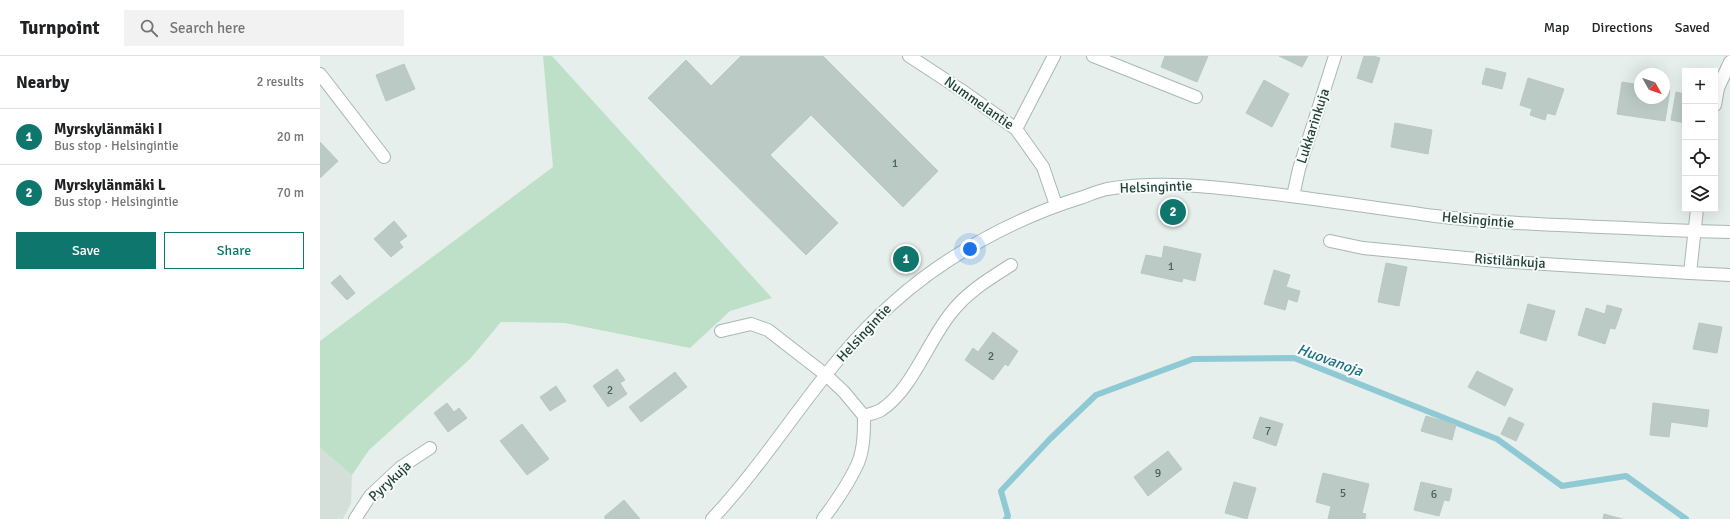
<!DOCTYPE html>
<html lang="en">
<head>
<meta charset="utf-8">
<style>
  :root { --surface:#fff; --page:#f2f2f2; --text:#202124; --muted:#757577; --line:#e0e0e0; --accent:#0f766e }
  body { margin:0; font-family:Signika,sans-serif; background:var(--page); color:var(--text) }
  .controls { position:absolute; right:12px; top:12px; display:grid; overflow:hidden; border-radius:0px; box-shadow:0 4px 16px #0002 }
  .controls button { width:36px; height:36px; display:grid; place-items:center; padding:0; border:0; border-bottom:1px solid var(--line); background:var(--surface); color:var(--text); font:20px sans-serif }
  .compass { position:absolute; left:1314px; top:12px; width:36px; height:36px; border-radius:50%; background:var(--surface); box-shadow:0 4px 16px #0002; rotate:130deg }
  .you { position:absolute; left:650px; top:193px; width:14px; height:14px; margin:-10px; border:3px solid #fff; border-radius:50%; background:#1a73e8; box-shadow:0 0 0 6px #1a73e833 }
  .badge { display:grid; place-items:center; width:26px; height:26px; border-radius:50%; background:var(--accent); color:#fff; font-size:13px; font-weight:700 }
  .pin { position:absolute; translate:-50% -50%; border:2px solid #fff; box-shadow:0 1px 4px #0006 }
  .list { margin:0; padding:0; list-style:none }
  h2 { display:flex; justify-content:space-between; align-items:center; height:52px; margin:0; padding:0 16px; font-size:17px }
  h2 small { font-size:13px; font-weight:400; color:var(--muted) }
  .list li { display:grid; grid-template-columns:26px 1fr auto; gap:12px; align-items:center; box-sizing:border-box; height:56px; padding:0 16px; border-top:1px solid var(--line) }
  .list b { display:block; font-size:15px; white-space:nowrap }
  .list p { margin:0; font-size:13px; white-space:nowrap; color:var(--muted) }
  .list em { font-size:13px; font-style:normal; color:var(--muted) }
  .actions { display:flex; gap:8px; padding:12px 16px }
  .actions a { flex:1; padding:9px 0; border:1px solid var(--accent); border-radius:0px; text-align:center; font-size:14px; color:var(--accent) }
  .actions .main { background:var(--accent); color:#fff }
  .icon { flex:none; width:22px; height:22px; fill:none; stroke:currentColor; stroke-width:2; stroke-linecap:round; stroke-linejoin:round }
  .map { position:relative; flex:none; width:1410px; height:463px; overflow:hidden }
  header { display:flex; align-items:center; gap:24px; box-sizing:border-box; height:56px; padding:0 20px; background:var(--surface); border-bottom:1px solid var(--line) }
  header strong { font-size:19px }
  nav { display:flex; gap:22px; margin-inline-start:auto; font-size:14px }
  .search { width:280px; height:36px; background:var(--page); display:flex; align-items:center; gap:10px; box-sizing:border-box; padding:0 14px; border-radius:0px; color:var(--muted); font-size:15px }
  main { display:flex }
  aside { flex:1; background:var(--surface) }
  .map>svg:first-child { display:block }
  .built { fill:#d4dfda }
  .green { fill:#bfe0c8 }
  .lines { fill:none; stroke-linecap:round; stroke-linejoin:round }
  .stream { stroke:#8ec9d4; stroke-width:6 }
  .building { fill:#bbcac4; stroke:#b8c9c2 }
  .minor-casing { stroke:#a8b8b2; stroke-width:14 }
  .minor { stroke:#fff; stroke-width:12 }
  .labels { text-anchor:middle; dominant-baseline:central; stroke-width:4; stroke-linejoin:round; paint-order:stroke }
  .number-label { font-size:12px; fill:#4a645c }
  .street-label { font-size:14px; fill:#24423a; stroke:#f7fbf9 }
  .water-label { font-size:15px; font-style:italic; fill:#1c6f80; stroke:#f7fbf9 }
</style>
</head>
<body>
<header>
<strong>Turnpoint</strong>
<div class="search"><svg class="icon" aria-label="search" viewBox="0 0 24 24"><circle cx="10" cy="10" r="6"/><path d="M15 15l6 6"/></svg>Search here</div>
<nav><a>Map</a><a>Directions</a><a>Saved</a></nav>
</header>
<main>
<aside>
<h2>Nearby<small>2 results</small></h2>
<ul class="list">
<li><span class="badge">1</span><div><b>Myrskylänmäki I</b><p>Bus stop · Helsingintie</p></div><em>20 m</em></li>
<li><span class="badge">2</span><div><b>Myrskylänmäki L</b><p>Bus stop · Helsingintie</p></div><em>70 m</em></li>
</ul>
<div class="actions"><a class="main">Save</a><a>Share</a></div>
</aside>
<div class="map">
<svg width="1410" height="463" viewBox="0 0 1410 463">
  <rect width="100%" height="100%" fill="#e6efeb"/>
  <!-- built -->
  <path class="built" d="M0,392L32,419L31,447L23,463H0Z"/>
  <!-- green -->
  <path class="green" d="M223,0H232L452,242L410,255L370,292L245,267L181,266L150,303L49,394L32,419L0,392V285L233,111Z"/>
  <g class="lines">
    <!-- stream -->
    <path class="stream" d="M686,463L688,460L681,435L730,383L776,339L873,303L974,302L1177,383L1242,430L1306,420L1366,463"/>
  </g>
  <!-- building -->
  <g class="building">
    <path d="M421,0H503L618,115L583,151L491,59L450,99L518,167L486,199L328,42L366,4L391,30Z"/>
    <path d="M845,0H888L877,26L841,11Z"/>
    <path d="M959,0H988L982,11Z"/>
    <path d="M1044,0H1053L1060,2L1052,27L1037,22Z"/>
    <path d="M84,8L95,33L66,45L56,19Z"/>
    <path d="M1166,12L1186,17L1182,33L1162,28Z"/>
    <path d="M1208,22L1244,33L1235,59L1227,57L1225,64L1210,59L1212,53L1200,49Z"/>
    <path d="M944,24L969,38L952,71L926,57Z"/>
    <path d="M1302,26L1320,29V42H1344V33L1350,34L1345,65L1297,58Z"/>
    <path d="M1356,36L1365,38V67L1351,64Z"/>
    <path d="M1075,67L1112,74L1108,98L1071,91Z"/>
    <path d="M0,86L18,105L0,122Z"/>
    <path d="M74,165L87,180L79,186L83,191L71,201L54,183Z"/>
    <path d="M844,190L881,198L875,225L863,222L862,226L821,217L826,199L842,202Z"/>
    <path d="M1066,207L1087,211L1079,250L1058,246Z"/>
    <path d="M954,214L970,219L966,231L980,235L977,246L968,243L965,254L944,248Z"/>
    <path d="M20,219L35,237L27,244L11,227Z"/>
    <path d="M1208,248L1235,255L1226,285L1200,277Z"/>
    <path d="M1287,249L1302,253L1295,273L1290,272L1285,288L1258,279L1266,252L1285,258Z"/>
    <path d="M1379,267L1402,271L1397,297L1373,293Z"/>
    <path d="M673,276L698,295L688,310L685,308L673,324L645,304L653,292L658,296Z"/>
    <path d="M297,313L305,324L300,327L307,338L288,351L273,330Z"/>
    <path d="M1157,315L1193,333L1185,350L1148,331Z"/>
    <path d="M355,316L367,331L321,366L309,351Z"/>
    <path d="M236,330L246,345L230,355L220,341Z"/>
    <path d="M127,347L134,356L139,352L147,362L128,376L114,357Z"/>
    <path d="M1333,347L1389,354L1387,371L1351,366L1349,381L1330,379Z"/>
    <path d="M1106,360L1136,369L1132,384L1101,375Z"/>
    <path d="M940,361L963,368L956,390L933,382Z"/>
    <path d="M1189,361L1204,368L1196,385L1181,378Z"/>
    <path d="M202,368L229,403L207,419L180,385Z"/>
    <path d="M848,395L862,413L828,440L814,421Z"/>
    <path d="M1003,417L1049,428L1042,457L1046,458L1045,463H1008L1011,450L996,446Z"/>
    <path d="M914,426L936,432L927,463L905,457Z"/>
    <path d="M1101,426L1132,433L1129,445L1124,444L1119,460L1094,454Z"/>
    <path d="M304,444L320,463H286L284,461Z"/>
    <path d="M1284,458L1302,463H1283Z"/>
  </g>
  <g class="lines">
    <!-- minor casing -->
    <g class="minor-casing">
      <g id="minor">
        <path d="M589,0L641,34L696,73L723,111L736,149"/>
        <path d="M773,0L876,41"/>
        <path d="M0,18L64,101"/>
        <path d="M1395,49L1398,32L1410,6"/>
        <path d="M696,73L734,0"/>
        <path d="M973,140L979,113L1015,0"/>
        <path d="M1010,185L1043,192L1177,205L1370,217L1377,153"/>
        <path d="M1370,217L1410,219"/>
        <path d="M401,275L431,268L448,274L506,319L524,336L544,360C544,376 544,392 538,407C530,425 515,447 503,463"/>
        <path d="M544,360C549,358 556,357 561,354C592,334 608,285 631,257C647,236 669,223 691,209"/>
        <path d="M35,463L50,440L81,411L110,392"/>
        <path d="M392,463C457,394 502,308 574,246C625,200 695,162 760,142C769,139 778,135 787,133C837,125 888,130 937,136C997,143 1056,152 1115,160C1163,166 1211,168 1260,170C1310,172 1360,175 1410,176"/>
      </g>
    </g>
    <!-- minor -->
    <use href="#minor" class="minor"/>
  </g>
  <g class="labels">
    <!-- number labels -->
    <g class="number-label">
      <text x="575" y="107">1</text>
      <text x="851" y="210">1</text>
      <text x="671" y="300">2</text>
      <text x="290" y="334">2</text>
      <text x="948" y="375">7</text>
      <text x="838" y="417">9</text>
      <text x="1023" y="437">5</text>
      <text x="1114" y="438">6</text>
    </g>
    <!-- street labels -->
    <g class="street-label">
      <text transform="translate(659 47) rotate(35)">Nummelantie</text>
      <text transform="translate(993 70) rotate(-72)">Lukkarinkuja</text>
      <text transform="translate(836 131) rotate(-2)">Helsingintie</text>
      <text transform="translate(1158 164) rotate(5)">Helsingintie</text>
      <text transform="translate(1190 205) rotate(4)">Ristilänkuja</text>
      <text transform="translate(544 277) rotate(-47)">Helsingintie</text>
      <text transform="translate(70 425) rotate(-43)">Pyrykuja</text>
    </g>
    <!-- water labels -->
    <g class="water-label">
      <text transform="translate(1010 304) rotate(20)">Huovanoja</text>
    </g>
  </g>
</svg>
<div class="controls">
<button>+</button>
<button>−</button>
<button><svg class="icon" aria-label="locate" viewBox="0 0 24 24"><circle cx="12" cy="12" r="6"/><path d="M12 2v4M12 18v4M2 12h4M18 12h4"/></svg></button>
<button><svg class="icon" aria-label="layers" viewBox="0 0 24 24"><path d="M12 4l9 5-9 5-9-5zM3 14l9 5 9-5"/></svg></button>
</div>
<svg class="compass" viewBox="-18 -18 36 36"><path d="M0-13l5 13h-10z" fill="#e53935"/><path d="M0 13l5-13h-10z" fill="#757577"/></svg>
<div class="you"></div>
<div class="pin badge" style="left:586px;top:203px">1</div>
<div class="pin badge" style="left:853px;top:156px">2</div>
</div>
</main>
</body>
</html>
